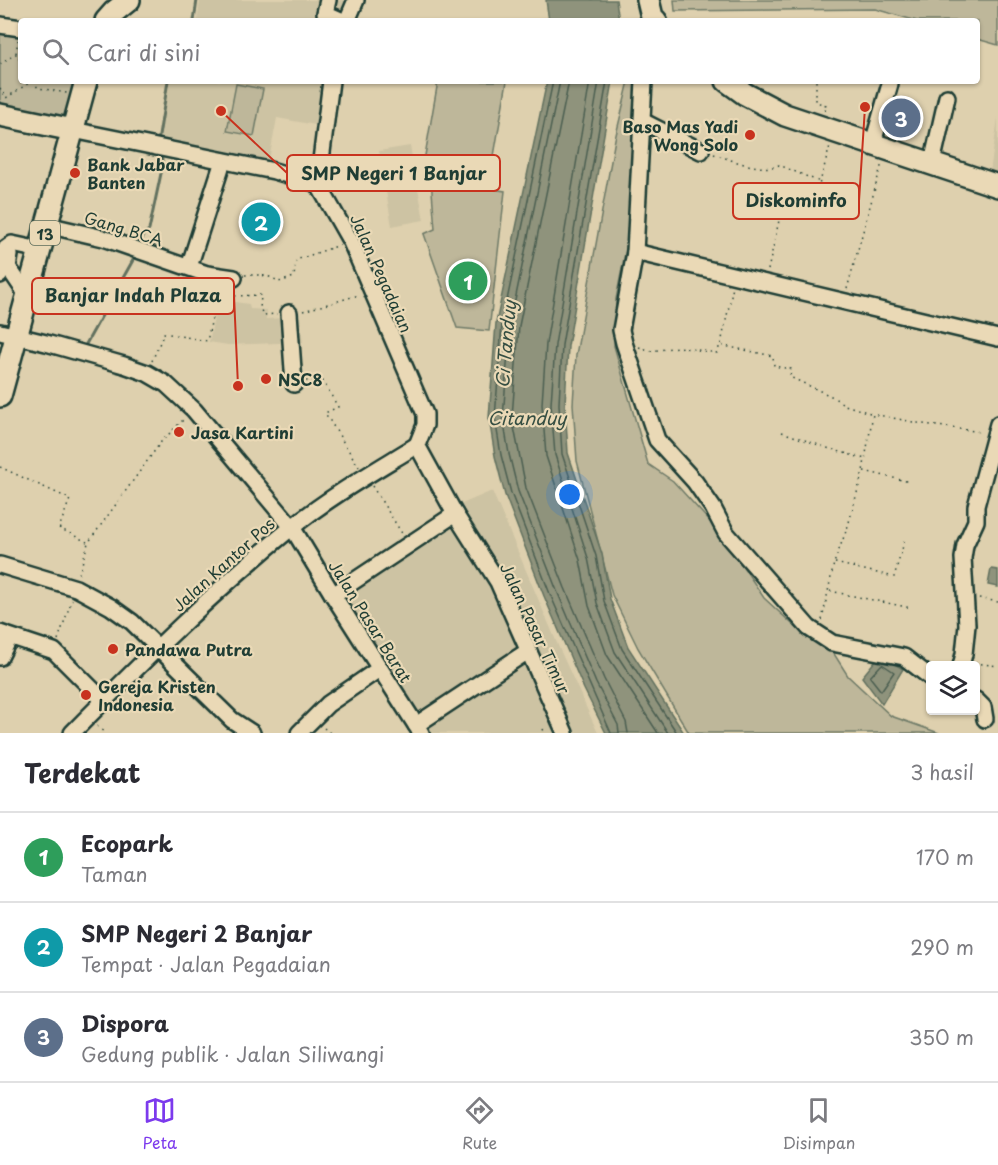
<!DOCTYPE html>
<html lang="id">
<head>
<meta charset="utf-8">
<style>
  :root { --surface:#fff; --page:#f2f2f3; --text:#2b2b33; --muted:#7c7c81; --line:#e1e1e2; --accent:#7c3aed }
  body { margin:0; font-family:"Playpen Sans",sans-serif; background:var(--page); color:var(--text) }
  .controls { position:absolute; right:18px; bottom:18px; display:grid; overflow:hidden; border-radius:6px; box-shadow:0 2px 4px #0004 }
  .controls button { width:54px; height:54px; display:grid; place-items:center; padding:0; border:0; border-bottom:2px solid var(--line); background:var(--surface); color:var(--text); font:30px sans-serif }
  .you { position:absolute; left:570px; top:495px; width:21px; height:21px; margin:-15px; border:4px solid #fff; border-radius:50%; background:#1a73e8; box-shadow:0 0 0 9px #1a73e833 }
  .badge { display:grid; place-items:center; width:39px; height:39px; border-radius:50%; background:var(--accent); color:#fff; font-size:20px; font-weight:700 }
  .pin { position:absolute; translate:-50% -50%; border:3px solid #fff; box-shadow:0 2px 6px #0006 }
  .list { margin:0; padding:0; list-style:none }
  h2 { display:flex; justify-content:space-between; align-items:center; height:78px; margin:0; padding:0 24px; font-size:26px }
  h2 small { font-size:20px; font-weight:400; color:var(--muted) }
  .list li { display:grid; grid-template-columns:39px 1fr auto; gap:18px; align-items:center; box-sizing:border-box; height:90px; padding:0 24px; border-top:2px solid var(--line) }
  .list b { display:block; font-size:22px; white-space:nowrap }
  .list p { margin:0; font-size:20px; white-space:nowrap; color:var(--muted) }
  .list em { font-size:20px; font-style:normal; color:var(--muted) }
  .icon { flex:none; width:33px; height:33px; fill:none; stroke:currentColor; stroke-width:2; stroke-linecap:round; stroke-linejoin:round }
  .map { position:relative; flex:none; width:998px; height:733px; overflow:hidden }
  .search { position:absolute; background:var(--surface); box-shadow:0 2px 4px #0004; left:18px; right:18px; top:18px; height:66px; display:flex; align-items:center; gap:15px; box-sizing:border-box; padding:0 21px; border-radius:6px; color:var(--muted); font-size:22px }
  .sheet { height:348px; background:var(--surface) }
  nav { display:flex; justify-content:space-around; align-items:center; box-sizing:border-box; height:84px; border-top:2px solid var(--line); background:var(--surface); font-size:16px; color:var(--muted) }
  nav a { display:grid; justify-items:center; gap:3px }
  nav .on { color:var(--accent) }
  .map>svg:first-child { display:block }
  .built { fill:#cdc3a3 }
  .green { fill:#beb79a; stroke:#6e7a67; stroke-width:1.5 }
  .water { fill:#8f937c; stroke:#62715f; stroke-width:1.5 }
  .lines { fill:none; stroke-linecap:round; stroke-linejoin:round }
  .shore { stroke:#4c5f51; stroke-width:1.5 }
  .stream { stroke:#62715f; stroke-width:3 }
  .minor-casing { stroke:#1f3d34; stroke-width:20 }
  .highway-casing { stroke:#1f3d34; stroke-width:26 }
  .path { stroke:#1f3d34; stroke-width:1.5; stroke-dasharray:1.5 4.5; stroke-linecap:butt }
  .minor { stroke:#ead9b6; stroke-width:15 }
  .highway { stroke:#ead9b6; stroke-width:21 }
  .poi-dot { fill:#c8321e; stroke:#ead9b6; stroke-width:2 }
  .labels { text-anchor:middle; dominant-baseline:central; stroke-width:4.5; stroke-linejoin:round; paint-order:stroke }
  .shield { fill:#ead9b6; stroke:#5c6c5b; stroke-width:1.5 }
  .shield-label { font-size:15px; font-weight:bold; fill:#1f3d34 }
  .poi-label { font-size:16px; font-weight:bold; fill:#1f3d34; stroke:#ead9b6; text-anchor:start }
  .street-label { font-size:16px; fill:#1f3d34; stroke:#ead9b6 }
  .water-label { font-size:18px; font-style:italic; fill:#354e42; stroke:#ead9b6 }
  .leader { fill:none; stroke:#c8321e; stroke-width:2 }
  .callout-dot { fill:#c8321e; stroke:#ead9b6; stroke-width:2 }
  .callout { fill:#ead9b6; stroke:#c8321e; stroke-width:2 }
  .callout-label { font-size:18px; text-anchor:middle; font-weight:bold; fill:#1f3d34 }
</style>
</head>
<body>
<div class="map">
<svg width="998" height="733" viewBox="0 0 998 733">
  <rect width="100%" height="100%" fill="#ded0ae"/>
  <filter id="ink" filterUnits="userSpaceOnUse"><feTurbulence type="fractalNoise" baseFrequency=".0167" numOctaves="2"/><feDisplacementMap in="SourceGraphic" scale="12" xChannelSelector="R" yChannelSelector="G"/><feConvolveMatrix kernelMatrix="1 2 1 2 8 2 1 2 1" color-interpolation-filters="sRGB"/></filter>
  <g filter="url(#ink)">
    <!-- built -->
    <g class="built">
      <path d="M200,0H353L344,21H197Z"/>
      <path d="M170,81H328L321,126L277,118L269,160L159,141Z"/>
      <path d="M998,118V174L990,172Z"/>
      <path d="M410,146L424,220L392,226L379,151Z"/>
      <path d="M211,277L238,282L235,302L249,304L250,309L267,310L266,319L300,317L303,342L228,345L209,342L217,303L205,299Z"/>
      <path d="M492,491L560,650L598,733H416L327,593L457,506Z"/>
    </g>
    <!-- green -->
    <g class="green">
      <path d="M674,0H998V45L977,39V21H917L875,9L675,11Z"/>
      <path d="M0,28L21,32V81H80L72,124L0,110Z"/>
      <path d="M438,81H507L490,179L423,167Z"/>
      <path d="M629,81H643L626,248L616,299L614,346L648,464L673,481L722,535L764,598L803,634L831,649L848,676L891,716L939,733H689L638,648L612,595L577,461L573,404L576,355L615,139Z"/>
      <path d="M236,84L263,89L254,136L227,131Z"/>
      <path d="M431,179L505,191L489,331L457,328L424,234L435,229Z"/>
    </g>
    <!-- water -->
    <g class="water">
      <path d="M546,0H616L619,21H549Z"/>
      <path d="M547,81H613L568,346L565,404L568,453L602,554L610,599L628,647L684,733H606L584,689L544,596L505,495L495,456L489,418L496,323Z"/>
      <path d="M991,569L998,570V587L988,585Z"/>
      <path d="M880,655L903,669L882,704L862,677Z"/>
    </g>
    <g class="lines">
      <!-- shore -->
      <g class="shore">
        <path d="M553,81L502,324L495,418L501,455L511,493L550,594L611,733"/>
        <path d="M560,81L510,325L503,418L509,454L518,491L557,591L596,683L618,725L619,733"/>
        <path d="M569,81L519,326L512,417L526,488L565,588L604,679L626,722L628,733"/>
        <path d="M590,81L546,344L542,404L546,456L580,560L589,606L607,655L658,733"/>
        <path d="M599,81L555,345L551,404L555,455L588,558L597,603L615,652L668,733"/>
        <path d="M607,81L562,345L559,404L562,454L596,556L604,601L622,649L677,733"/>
        <path d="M882,664L894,672L881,691L870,677Z"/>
      </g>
      <!-- stream -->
      <g class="stream">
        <path d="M194,21L197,0"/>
        <path d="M158,142L168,81"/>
        <path d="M141,245L143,235L149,230L163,164L160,152"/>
        <path d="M86,344L137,253"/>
      </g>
      <!-- minor casing -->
      <g class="minor-casing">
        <g id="minor">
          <path d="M328,0L325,13L343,21"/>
          <path d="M347,21L356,0"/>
          <path d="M0,25L21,28"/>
          <path d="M644,81L635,252L621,330L624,343L657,440L695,482L713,508L726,533L809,628L832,643L904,657L930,677"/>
          <path d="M642,121L701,151"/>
          <path d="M73,130L274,171L318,184L351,242L425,414V425L417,445"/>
          <path d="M873,143L890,84"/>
          <path d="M932,163L947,97"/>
          <path d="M318,184L331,81"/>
          <path d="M47,225L103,238L207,274L234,278"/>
          <path d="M635,252L998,338"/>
          <path d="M10,255L8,267L25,292"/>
          <path d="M189,267L223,161"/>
          <path d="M0,275L5,249L12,244L40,250"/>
          <path d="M289,313L294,384"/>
          <path d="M0,332L46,343L124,365L147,373L166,384L194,410L292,527L333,595L421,733"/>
          <path d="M417,445L455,514L498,582L565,733"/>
          <path d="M0,565L76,588L111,607L132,622L232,720L252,733"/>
          <path d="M333,595L455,514"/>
          <path d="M0,633L54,651L104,701"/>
          <path d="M0,657L10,637"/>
          <path d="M961,666L964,654L967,625L963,558L965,545L976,521V506L998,424"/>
          <path d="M976,700L983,707L985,719"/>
          <path d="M416,725L528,651"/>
          <path d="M72,733C142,662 214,591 291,528C329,497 375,471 417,445"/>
          <path d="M299,733L328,704L379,669"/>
        </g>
      </g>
      <!-- highway casing -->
      <g class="highway-casing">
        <g id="highway">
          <path d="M648,0L652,17L656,21"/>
          <path d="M106,21L114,12L129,0"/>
          <path d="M727,81L745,94L785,115L998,186"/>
          <path d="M0,115L73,130"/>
          <path d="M0,396L86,81"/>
        </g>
      </g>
      <!-- path -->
      <g class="path">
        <path d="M16,53L18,40"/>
        <path d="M0,64L16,54L21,62"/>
        <path d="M33,81L38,88L67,93"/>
        <path d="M816,81V102L826,105L825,112"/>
        <path d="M0,88L6,98L32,81"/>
        <path d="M714,154C731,160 763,173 779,165L820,182"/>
        <path d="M768,270L784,198L809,207L820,182L830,146"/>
        <path d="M245,275C258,275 268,274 279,282L294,277L296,260L340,245"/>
        <path d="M847,289L882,163"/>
        <path d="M233,292V296L261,295L260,309L264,315L277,314"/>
        <path d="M303,311L359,295"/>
        <path d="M721,344L733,287"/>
        <path d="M639,347L652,351L678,347L717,353L720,345L773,356L774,366L791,369L790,377L831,396L845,405L873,414"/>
        <path d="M152,361L164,333L207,341L215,304L203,300L205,286"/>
        <path d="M306,381L321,378L338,407L325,413L359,467"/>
        <path d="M782,432L827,448L865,459"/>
        <path d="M0,467L70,499L59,528L87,542"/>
        <path d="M864,471L910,482"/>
        <path d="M372,486L403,535"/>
        <path d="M835,563L894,577L905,539"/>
        <path d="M79,574L88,543L161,442L184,419"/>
        <path d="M830,591L911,608"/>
        <path d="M979,598L998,602"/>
        <path d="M822,620L834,563L848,526L863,471L873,414L923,424L981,432"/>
        <path d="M58,640L72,599"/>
        <path d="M975,663L998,666"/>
        <path d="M97,726L105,733"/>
        <path d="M324,728L330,733"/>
        <path d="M543,729L545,733"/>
      </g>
      <!-- minor -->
      <use href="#minor" class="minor"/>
      <!-- highway -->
      <use href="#highway" class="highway"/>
    </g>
  </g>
  <!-- markers -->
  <g class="poi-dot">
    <circle cx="750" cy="135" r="6"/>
    <circle cx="75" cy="173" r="6"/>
    <circle cx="266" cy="379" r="6"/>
    <circle cx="179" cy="432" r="6"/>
    <circle cx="113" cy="649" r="6"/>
    <circle cx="86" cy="695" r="6"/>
  </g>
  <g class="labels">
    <!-- shield labels -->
    <rect class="shield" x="30" y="221" width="30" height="24" rx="4.5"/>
    <g class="shield-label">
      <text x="45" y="233">13</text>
    </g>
    <!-- poi labels -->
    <g class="poi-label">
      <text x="738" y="126" text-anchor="end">Baso Mas Yadi<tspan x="738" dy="18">Wong Solo</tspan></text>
      <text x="87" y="164">Bank Jabar<tspan x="87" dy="18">Banten</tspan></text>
      <text x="278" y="379">NSC8</text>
      <text x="191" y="432">Jasa Kartini</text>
      <text x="125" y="649">Pandawa Putra</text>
      <text x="98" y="686">Gereja Kristen<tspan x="98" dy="18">Indonesia</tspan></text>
    </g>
    <!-- street labels -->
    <g class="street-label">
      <text transform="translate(124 228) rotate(17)">Gang BCA</text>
      <text transform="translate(382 273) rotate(66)">Jalan Pegadaian</text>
      <text transform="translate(223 564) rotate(-42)">Jalan Kantor Pos</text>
      <text transform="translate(371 621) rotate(58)">Jalan Pasar Barat</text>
      <text transform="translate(536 628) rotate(65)">Jalan Pasar Timur</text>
    </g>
    <!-- water labels -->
    <g class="water-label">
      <text transform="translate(505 344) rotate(-85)">Ci Tanduy</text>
      <text x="527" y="417">Citanduy</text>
    </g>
  </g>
  <!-- callouts -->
  <path class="leader" d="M221 111L287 173M865 107L859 201M238 386L234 296"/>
  <g class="callout-dot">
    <circle cx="221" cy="111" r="6"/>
    <circle cx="865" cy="107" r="6"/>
    <circle cx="238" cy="386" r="6"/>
  </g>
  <g class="callout">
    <rect x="287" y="155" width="213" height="36" rx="6"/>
    <rect x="733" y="183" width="126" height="36" rx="6"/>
    <rect x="32" y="278" width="202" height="36" rx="6"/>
  </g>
  <g class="callout-label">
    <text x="394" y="180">SMP Negeri 1 Banjar</text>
    <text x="796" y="207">Diskominfo</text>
    <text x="133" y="302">Banjar Indah Plaza</text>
  </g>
</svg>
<div class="controls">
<button><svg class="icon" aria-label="layers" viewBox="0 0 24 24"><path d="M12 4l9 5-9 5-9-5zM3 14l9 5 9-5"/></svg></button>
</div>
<div class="you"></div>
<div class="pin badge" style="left:468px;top:281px;background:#2e9e5b">1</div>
<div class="pin badge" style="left:261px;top:222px;background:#0f9aa8">2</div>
<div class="pin badge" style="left:901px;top:118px;background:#5c6f8a">3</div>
<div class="search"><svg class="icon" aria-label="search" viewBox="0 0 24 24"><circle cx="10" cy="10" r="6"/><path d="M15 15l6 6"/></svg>Cari di sini</div>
</div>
<section class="sheet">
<h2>Terdekat<small>3 hasil</small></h2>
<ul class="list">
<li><span class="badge" style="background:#2e9e5b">1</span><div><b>Ecopark</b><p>Taman</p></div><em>170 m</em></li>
<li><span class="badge" style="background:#0f9aa8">2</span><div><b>SMP Negeri 2 Banjar</b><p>Tempat · Jalan Pegadaian</p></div><em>290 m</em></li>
<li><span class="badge" style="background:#5c6f8a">3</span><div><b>Dispora</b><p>Gedung publik · Jalan Siliwangi</p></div><em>350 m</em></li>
</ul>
</section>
<nav>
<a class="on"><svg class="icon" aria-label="map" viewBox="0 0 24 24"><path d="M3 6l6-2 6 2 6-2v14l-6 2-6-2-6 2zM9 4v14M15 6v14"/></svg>Peta</a>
<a><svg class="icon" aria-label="directions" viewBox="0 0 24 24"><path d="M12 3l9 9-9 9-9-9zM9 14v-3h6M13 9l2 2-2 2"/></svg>Rute</a>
<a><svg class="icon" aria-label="saved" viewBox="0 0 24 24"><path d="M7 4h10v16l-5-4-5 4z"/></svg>Disimpan</a>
</nav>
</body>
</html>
